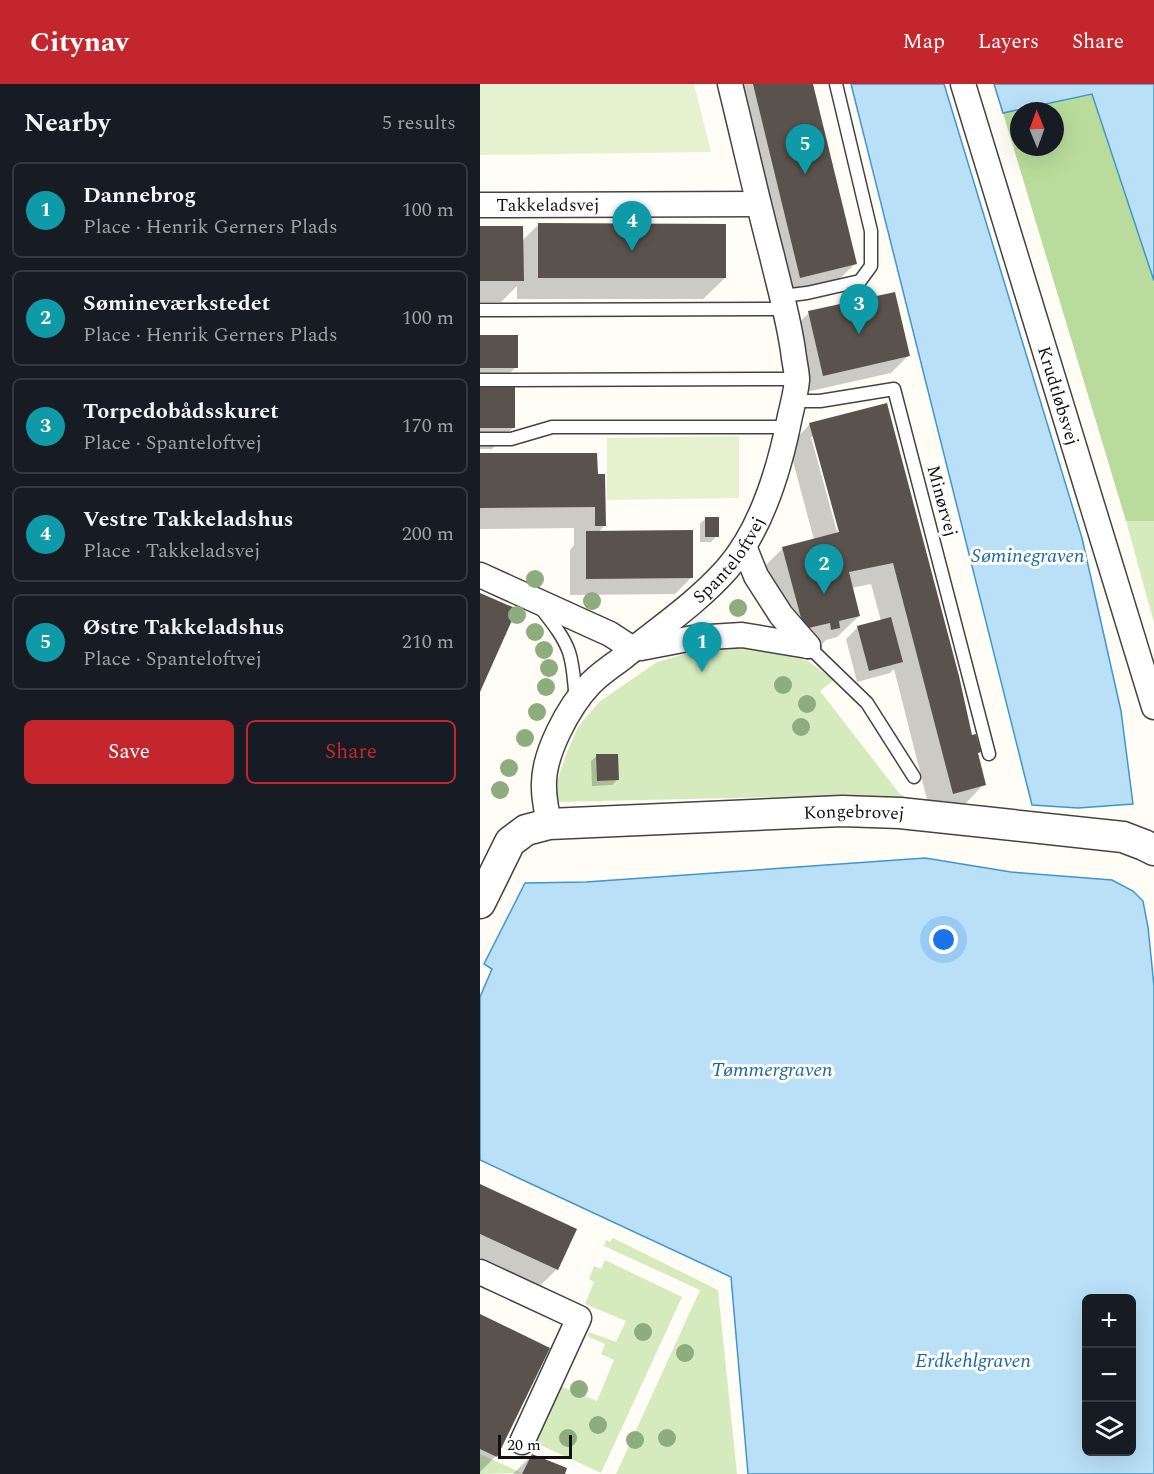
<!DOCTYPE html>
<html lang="en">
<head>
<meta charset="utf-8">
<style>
  :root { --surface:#171b24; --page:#20242c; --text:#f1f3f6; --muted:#9ea1a6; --line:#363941; --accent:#c4262e }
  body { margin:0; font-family:Spectral,serif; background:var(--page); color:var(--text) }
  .controls { position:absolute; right:18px; bottom:18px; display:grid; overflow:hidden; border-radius:9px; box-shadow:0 6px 24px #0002 }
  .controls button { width:54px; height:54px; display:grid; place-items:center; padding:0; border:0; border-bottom:2px solid var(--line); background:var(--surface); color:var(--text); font:30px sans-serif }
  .compass { position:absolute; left:530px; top:18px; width:54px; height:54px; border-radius:50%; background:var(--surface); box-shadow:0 6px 24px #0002; rotate:359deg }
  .scale { position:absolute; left:18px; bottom:15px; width:74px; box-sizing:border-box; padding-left:6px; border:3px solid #111; border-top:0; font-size:16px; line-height:21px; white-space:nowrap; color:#111; -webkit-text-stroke:4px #fff; paint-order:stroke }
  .you { position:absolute; left:464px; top:856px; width:21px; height:21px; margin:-15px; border:4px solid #fff; border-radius:50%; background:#1a73e8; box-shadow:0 0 0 9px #1a73e833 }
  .badge { display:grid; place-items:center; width:39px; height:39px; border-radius:50%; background:var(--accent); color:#fff; font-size:20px; font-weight:700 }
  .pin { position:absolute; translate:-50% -50px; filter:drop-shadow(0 2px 3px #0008) }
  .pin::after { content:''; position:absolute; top:32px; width:21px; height:18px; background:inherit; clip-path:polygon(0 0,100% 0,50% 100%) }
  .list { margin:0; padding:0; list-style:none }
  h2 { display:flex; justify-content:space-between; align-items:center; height:78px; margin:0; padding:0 24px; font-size:26px }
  h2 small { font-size:20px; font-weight:400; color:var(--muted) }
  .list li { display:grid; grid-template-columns:39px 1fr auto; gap:18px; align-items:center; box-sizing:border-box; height:96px; margin:0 12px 12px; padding:0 12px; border:2px solid var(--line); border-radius:9px }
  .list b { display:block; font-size:22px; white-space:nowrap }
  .list p { margin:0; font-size:20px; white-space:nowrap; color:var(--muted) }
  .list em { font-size:20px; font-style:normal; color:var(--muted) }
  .actions { display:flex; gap:12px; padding:18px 24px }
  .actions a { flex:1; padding:14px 0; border:2px solid var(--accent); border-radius:9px; text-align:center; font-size:21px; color:var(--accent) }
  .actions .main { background:var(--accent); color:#fff }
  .icon { flex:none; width:33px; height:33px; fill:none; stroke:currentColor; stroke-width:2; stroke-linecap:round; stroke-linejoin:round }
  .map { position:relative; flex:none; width:674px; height:1390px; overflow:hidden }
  header { display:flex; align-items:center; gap:36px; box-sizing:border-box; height:84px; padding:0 30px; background:var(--accent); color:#fff }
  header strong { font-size:28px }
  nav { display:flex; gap:33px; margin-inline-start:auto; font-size:21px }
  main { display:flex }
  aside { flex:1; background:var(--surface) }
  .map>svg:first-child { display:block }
  .green { fill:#d5ebbd }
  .forest { fill:#b9dc9c; fill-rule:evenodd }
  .pitch { fill:#e6f2cf }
  .water { fill:#b9e0f7; stroke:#3f96cf; stroke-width:1.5; fill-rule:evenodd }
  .shadow { fill:#0003; fill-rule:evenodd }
  .building { fill:#5a524d }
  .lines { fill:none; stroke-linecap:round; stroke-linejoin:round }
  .service-casing { stroke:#444; stroke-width:15 }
  .minor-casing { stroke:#444; stroke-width:27 }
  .tertiary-casing { stroke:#444; stroke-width:33 }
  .service { stroke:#fff; stroke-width:12 }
  .minor { stroke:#fff; stroke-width:24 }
  .tertiary { stroke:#fff; stroke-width:30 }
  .tree { fill:#8dad7f }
  .labels { text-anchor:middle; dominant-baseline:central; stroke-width:6; stroke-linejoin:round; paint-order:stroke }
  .street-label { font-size:18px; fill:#111; stroke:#fff }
  .water-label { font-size:20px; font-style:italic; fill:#1768a6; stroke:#fff }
</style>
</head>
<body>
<header>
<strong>Citynav</strong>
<nav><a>Map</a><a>Layers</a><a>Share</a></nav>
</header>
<main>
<aside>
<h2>Nearby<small>5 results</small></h2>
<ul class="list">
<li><span class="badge" style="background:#0f9aa8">1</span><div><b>Dannebrog</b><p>Place · Henrik Gerners Plads</p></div><em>100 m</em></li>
<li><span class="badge" style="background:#0f9aa8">2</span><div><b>Sømineværkstedet</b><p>Place · Henrik Gerners Plads</p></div><em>100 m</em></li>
<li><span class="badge" style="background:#0f9aa8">3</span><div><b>Torpedobådsskuret</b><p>Place · Spanteloftvej</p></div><em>170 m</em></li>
<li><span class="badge" style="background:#0f9aa8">4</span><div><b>Vestre Takkeladshus</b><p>Place · Takkeladsvej</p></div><em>200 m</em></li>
<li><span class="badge" style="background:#0f9aa8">5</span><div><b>Østre Takkeladshus</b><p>Place · Spanteloftvej</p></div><em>210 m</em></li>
</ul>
<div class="actions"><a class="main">Save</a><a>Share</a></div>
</aside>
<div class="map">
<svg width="674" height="1390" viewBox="0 0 674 1390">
  <rect width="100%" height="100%" fill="#fffdf5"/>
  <!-- green -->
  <g class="green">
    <path d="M646,437H674V539Z"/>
    <path d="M257,560L290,566L328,577L354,596L340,607L419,709L428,716L378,711L76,718V701L87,668L98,643L119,618L177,578L225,564Z"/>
    <path d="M133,1154L238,1206L257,1390H136L220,1206L124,1162L126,1156L130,1158Z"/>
    <path d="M125,1176L202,1213L121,1389L56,1359L80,1302L117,1317L134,1276L121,1270L125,1260L107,1252L109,1248L136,1258L146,1237L105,1220L114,1198L109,1195L114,1182L121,1185Z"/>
    <path d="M0,1370L42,1389L0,1390Z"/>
  </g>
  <!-- forest -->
  <path class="forest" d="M612,9L674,197V437H646L523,29ZM539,27H575V63H539Z"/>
  <!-- pitch -->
  <g class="pitch">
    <path d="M0,0H214L231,68L0,71Z"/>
    <path d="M259,352V414L127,416V354Z"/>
  </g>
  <!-- water -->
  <g class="water">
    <path d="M371,0H464L602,454L641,627L653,720L598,724L552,721Z"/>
    <path d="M514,0H674V197L612,10L523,29Z"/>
    <path d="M445,774L531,788L632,796L653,807L663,817L668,843L674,902V1390H268L251,1193L0,1076V913L12,885L4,880L45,799L106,798ZM606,1214H652V1368H606Z"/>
  </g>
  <!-- shadow -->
  <g class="shadow">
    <path d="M247,0H331L375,180L353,201L299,215Z"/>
    <path d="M59,140L245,194L223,215H37V202L21,218H0V144L42,157Z"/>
    <path d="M329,229L428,272L411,289L326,308L312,245Z"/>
    <path d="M0,253L36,283L19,300H0Z"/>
    <path d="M0,304L34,343L12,365H0Z"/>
    <path d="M406,321L491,652L500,668L497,670L504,700L483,722L451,731L414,585L410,589L377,598L366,555L378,543L401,537L391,500L371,504L379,532L357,553L346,556L337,565H302L281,486L303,464L334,456L309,362L330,340ZM331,353H335L362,455H359Z"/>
    <path d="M0,371L116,391L124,442L118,449L212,493L195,510L90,511V466L94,461V444L0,445Z"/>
    <path d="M225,435L237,452L231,458H220V440Z"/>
    <path d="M117,672L138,695L132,701L112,702L111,677Z"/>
    <path d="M0,1101L77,1185L60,1202L0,1174Z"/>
    <path d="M0,1232L16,1372L0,1388Z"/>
    <path d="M52,1371L83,1390H33Z"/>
  </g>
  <!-- building -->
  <g class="building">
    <path d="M273,0H333L377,180L320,194Z"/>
    <path d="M58,139L246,140V194H58Z"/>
    <path d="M0,142H43L44,197H0Z"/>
    <path d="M415,208L430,272L343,292L328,227Z"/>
    <rect x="0" y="251" width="38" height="33"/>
    <rect x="0" y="302" width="35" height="42"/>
    <path d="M407,319L479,592L492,651L496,650L501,668L498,669L506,701L473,710L413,479L369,488L380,532L359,537L360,544L351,546L350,539L324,545L302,463L359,448L329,339Z"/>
    <path d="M0,369H117L118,390H125L126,442H115V423L0,424Z"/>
    <rect x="225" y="433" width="14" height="20"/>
    <path d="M213,446V494L106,495V447Z"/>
    <path d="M0,509L37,525L0,608Z"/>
    <path d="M411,533L423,578L389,587L377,542Z"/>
    <path d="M116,670H138L139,696L117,697Z"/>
    <path d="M0,1100L97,1145L78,1186L0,1150Z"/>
    <path d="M0,1230L70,1264L17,1373L0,1365Z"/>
    <path d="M52,1370L87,1384L85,1390H42Z"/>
  </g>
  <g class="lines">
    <!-- service casing -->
    <g class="service-casing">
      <g id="service">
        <path d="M302,212L327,209L380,197L391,182V147L356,0"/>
        <path d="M0,226L306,225"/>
        <path d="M0,296L317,295"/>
        <path d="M313,317H340L414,305L509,670"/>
        <path d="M0,355H31L72,343H308"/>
        <path d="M60,523C70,536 83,551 89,568C94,583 94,600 96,616"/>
        <path d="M328,562L387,619L434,693"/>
      </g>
    </g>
    <!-- minor casing -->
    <g class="minor-casing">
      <g id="minor">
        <path id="s1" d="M483,0L674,623"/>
        <path id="s2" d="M0,121L278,120"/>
        <path d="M264,462L276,492L301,531L328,562"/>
        <path d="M0,491L130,550L153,565"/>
        <path d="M161,564L213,554L262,551L328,562"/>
        <path id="s3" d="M69,740C67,728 64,716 64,704C62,671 89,622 111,599C120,590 130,583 140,576C176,546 215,521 247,485C282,445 300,383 310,332C313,320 316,308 317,296C317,289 315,281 314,274C310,239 300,206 292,172C277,115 264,57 250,0"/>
        <path d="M0,1188L99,1234L42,1358"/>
      </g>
    </g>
    <!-- tertiary casing -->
    <g class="tertiary-casing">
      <g id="tertiary">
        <path id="s4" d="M0,819L30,758L46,746L69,740L362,727L420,729L643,753L664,761L674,766"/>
      </g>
    </g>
    <!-- service -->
    <use href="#service" class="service"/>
    <!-- minor -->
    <use href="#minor" class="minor"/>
    <!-- tertiary -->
    <use href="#tertiary" class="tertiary"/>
  </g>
  <!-- trees -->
  <g class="tree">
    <circle cx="55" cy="495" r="9"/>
    <circle cx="112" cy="517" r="9"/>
    <circle cx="258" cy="524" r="9"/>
    <circle cx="37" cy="531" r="9"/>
    <circle cx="55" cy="548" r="9"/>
    <circle cx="64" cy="566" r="9"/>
    <circle cx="69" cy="584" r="9"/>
    <circle cx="303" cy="601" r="9"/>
    <circle cx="66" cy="603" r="9"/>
    <circle cx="327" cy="620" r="9"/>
    <circle cx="57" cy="628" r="9"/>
    <circle cx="321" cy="643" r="9"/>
    <circle cx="45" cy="654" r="9"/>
    <circle cx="29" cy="684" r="9"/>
    <circle cx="20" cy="706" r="9"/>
    <circle cx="163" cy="1248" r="9"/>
    <circle cx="205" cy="1269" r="9"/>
    <circle cx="99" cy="1305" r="9"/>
    <circle cx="118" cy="1341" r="9"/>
    <circle cx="88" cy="1354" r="9"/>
    <circle cx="187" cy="1354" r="9"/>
    <circle cx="155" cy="1356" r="9"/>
  </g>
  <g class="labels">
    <!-- street labels -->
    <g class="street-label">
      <text stroke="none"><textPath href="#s2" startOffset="68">Takkeladsvej</textPath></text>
      <text stroke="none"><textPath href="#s1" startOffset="326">Krudtløbsvej</textPath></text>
      <text transform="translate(462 417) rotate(75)">Minørvej</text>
      <text stroke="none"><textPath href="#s3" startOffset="340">Spanteloftvej</textPath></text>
      <text stroke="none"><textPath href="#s4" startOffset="417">Kongebrovej</textPath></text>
    </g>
    <!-- water labels -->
    <g class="water-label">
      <text x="548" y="472">Søminegraven</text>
      <text x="292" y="986">Tømmergraven</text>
      <text x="493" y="1277">Erdkehlgraven</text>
    </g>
  </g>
</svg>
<div class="controls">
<button>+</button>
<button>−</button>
<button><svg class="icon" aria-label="layers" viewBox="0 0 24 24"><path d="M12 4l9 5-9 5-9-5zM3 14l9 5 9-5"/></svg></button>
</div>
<svg class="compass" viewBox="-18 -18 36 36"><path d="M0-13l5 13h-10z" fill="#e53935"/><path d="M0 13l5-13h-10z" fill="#9ea1a6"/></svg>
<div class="scale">20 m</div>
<div class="you"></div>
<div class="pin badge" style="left:222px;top:588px;background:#0f9aa8">1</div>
<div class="pin badge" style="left:344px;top:510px;background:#0f9aa8">2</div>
<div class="pin badge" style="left:379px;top:250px;background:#0f9aa8">3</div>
<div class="pin badge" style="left:152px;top:167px;background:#0f9aa8">4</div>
<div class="pin badge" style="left:325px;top:90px;background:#0f9aa8">5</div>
</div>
</main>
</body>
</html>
